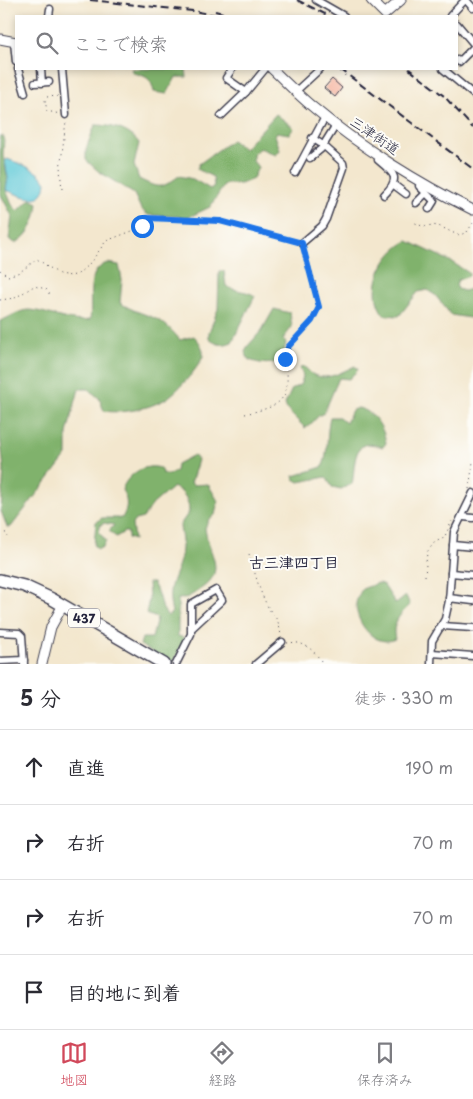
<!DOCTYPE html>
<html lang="ja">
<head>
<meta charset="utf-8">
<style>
  :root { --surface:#fff; --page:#f2f2f3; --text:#2b2b33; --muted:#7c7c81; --line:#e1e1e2; --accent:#d1495b }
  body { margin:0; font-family:"Playpen Sans","Klee One",sans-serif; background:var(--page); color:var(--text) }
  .stop { position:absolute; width:15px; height:15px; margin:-11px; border:4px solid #1a73e8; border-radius:50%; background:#fff }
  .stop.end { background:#1a73e8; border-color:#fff; box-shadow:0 1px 5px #0008 }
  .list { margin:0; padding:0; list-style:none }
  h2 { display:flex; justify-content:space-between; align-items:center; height:65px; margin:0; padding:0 20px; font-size:21px }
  h2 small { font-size:16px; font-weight:400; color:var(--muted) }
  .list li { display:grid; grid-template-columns:32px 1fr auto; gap:15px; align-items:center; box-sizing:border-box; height:75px; padding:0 20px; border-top:1px solid var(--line) }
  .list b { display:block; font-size:19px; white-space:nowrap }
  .list em { font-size:16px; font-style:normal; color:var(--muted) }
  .icon { flex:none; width:28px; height:28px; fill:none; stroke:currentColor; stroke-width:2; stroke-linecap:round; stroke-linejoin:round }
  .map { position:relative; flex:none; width:473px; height:664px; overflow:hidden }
  .search { position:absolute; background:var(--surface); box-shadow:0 2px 8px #0003; left:15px; right:15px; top:15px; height:55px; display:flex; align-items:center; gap:12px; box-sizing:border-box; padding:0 18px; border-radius:0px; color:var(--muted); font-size:19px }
  .sheet { height:365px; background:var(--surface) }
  nav { display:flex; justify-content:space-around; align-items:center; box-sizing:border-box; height:70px; border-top:1px solid var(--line); background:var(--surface); font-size:14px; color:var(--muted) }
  nav a { display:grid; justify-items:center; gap:2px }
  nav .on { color:var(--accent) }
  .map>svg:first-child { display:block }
  .forest { fill:#80b26c; stroke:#516a54 }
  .water { fill:#5ec9d8; stroke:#40768a }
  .building { fill:#f29c83 }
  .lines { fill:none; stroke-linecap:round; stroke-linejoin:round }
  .street-casing { stroke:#414051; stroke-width:9 }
  .secondary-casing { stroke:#414051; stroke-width:11 }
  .highway-casing { stroke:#414051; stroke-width:14 }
  .path { stroke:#414051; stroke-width:1; stroke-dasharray:1 4; stroke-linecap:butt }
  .street { stroke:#fff; stroke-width:6 }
  .secondary { stroke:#fff; stroke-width:9 }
  .highway { stroke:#fff; stroke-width:11 }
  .rail { stroke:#22223b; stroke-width:2; stroke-dasharray:8 4; stroke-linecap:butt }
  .route { stroke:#1a73e8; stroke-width:6 }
  .labels { text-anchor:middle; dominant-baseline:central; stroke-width:4; stroke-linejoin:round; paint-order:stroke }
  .shield { fill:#fdfcf7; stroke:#646373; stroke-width:1 }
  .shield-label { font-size:12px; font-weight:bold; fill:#22223b }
  .street-label { font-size:14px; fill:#22223b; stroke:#fdfcf7 }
  .neighbourhood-label { font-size:15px; font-weight:bold; fill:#22223b; stroke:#fdfcf7 }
</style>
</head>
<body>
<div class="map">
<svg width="473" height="664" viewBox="0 0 473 664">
  <rect width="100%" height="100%" fill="#fdfcf7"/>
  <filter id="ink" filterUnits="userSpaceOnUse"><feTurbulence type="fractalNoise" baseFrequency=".02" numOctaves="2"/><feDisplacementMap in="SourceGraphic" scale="10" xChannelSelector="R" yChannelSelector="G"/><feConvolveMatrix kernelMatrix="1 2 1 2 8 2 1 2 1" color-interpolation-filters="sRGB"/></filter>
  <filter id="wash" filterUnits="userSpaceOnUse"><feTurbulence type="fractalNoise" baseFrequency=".0096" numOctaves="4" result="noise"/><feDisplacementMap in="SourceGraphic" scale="20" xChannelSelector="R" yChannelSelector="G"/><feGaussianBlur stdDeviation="1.12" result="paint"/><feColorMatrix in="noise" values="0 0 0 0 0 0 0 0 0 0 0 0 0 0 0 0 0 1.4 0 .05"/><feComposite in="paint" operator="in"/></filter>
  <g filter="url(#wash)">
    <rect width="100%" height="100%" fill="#f3e7ce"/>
    <!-- forest -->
    <g class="forest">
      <path d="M131,69H186L187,77H176L167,94L154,92C151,78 147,76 133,73Z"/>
      <path d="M276,114L294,128L289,134L277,132L275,135L280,150L276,155L260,148L253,154V161L258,167L253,179L241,184H225L210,207L189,217L148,215L141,209L134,194L98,171L86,160V149L95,125C110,125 129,129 139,143L134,165L139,179C159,189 161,189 179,176L193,179L210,189L214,186L213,177L197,169L199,164L232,140L244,149Z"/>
      <path d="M0,135L4,137L3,156L8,178L6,190L12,205L18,211L30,199L38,203C37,218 30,237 15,243L9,239L12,216L0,193Z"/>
      <path d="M408,241L450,261L469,273V276L458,280L456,285L458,289L464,291L473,288V315L470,318L451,315L435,295L427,290L418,292L399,316L384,315C365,291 383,252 408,241Z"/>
      <path d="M107,263L119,265L122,280L120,303C147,319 158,312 180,340L194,336C199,341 204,348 203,356C200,367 174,395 164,400C147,409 123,414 104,411L99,398L88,389H79L67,433V455L11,527H7L1,511L4,469L0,435V321C9,318 19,310 29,310C49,311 69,324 90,320C93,301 84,272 107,263Z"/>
      <path d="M219,271H224L226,286C236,292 247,290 255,296L232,342C222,346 217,345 209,339V332L218,309Z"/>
      <path d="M274,309L290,313L292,327L283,339L286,343L282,359C272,366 260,364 249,360L245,352L247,347L262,330Z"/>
      <path d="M302,366C307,368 308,371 312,374C327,382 341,372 355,366L358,370L349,379L339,378L324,413C315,416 313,425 305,428L287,410L285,404L292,389L301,384L303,376L300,368Z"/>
      <path d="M358,408C374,411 384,428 386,443L383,447C378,446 371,444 367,444C352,447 355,473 352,484L341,489L332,487L326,477L299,482L294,479V476L322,467C329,456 326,431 330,417H339L346,423L352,410Z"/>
      <path d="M194,455L198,460L191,483L194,485L208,484L218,501L215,515L209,519L205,528C208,555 229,571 199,590C192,595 187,599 178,599V636L185,638L174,662L168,661L140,645L142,638H152L157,618L146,614L149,599L148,583H153C160,594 159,607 168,616L172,612C164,581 180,576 182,548C183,541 180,532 180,525L189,512C189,500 184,491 173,487L153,504L143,518L135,520L132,524L134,540L128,538V532H124L116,537L109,531L114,525L104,523L100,525L99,532L106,541L103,547L98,549L94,546L96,522L102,518H122C128,508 128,500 122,490C127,475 144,463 160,468L162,473L168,475L176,471L177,464Z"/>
      <path d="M378,583L383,584L396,604L406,596L410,605C400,614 391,624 395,639C375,648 356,624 356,604C356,600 360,593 362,589Z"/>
    </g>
    <!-- water -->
    <path class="water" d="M7,159C23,165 36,168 46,182C44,208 22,196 6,190L8,178L5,161Z"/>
    <g id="blocks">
      <!-- building -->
      <path class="building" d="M332,79L342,88L335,97L324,88Z"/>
    </g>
  </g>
  <g filter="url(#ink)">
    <use href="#blocks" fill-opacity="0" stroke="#414051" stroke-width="1"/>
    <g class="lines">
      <!-- street casing -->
      <g class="street-casing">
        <g id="street">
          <path d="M316,0L344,16"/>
          <path d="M466,0L473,8"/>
          <path d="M49,16L50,9"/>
          <path d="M450,16L465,0"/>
          <path d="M457,24L473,43"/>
          <path d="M14,42L16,62"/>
          <path d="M457,60L459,62L473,48"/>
          <path d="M18,69L25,93"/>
          <path d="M41,69L42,83"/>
          <path d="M62,69L66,115"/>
          <path d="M232,69L226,78L246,92"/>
          <path d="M443,69L473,94"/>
          <path d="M35,83L49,82"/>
          <path d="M296,91L320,69"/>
          <path d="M221,116L246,92L265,69"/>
          <path d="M310,158L321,149L336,125"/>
          <path d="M378,160C395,174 401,178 384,195"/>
          <path d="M295,173L325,117"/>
          <path d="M420,181L419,186L434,201L429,209"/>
          <path d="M394,185L406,194"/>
          <path d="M416,203L426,193"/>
          <path d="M302,243L322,226L326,219L344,168L343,163L323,145L312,138"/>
          <path d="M463,517L473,518"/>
          <path d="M453,545L473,547"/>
          <path d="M451,573L473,575"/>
          <path d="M449,598L473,601"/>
          <path d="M442,626L473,628"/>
          <path d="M0,632L19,633L22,636L24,664"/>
          <path d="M432,653L473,656"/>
          <path d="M0,661L24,660"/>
          <path d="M176,664L191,634V604L216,590L222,600L191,629"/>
          <path d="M256,664L282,642"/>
          <path d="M431,664L432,641L445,619L449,601L454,532L473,493"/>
        </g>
      </g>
      <!-- secondary casing -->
      <g class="secondary-casing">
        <g id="secondary">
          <path d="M371,0L385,14L401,0"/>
          <path d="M0,39L16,42"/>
          <path d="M272,69C286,82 299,96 314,108C359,146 420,184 473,210"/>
          <path d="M42,664L51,627L63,605"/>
        </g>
      </g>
      <!-- highway casing -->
      <g class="highway-casing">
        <path id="highway" d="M0,580L24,586L52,599L164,664"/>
      </g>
      <!-- path -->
      <g class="path">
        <path d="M336,69L344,74"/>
        <path d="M345,76L344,74L348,69"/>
        <path d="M58,96L47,97L45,100L47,111L60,114"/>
        <path d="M62,189L60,170L66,121"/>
        <path d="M411,221L424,227C439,221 448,233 460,235L467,232L473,223"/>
        <path d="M0,270L8,276L20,272L37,259L59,274L71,276L78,274L91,262L106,241L140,228L147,218L220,221L296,242"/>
        <path d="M0,300L15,298L34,286L46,289L50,295"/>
        <path d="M245,414C273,407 289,406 287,372C286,364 284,357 287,349C291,339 302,332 310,324C329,305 310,269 303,248"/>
        <path d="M469,489L473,462"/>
        <path d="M0,532L6,533L8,537"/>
        <path d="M249,554C255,571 258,589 267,605C275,621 278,614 281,636"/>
        <path d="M425,576L427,552L435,542L444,538L452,521"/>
        <path d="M287,643C304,640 315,651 323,664"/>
      </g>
      <!-- street -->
      <use href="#street" class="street"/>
      <!-- secondary -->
      <use href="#secondary" class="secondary"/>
      <!-- highway -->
      <use href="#highway" class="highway"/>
      <!-- rail -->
      <g class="rail">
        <path d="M90,0L193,11L221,16"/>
        <path d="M297,0L329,16"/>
        <path d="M215,11L235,16"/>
        <path d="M340,69L473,169"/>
        <path d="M409,69L444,96L473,128"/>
      </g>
    </g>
  </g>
  <g class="lines" filter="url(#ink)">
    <!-- route -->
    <path class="route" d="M142,226L147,218L220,221L302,243L319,307L312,321L288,347L285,359"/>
  </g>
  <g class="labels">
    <!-- shield labels -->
    <rect class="shield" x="68" y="608.5" width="32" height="19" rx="4"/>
    <g class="shield-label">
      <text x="84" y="618">437</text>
    </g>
    <!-- street labels -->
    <g class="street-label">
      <text transform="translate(375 135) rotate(34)">三津街道</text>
    </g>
    <!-- neighbourhood labels -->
    <g class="neighbourhood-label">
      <text x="294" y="561">古三津四丁目</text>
    </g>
  </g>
</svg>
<div class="stop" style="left:142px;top:226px"></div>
<div class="stop end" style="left:285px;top:359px"></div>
<div class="search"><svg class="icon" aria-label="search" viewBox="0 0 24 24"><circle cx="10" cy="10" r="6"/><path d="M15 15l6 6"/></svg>ここで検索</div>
</div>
<section class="sheet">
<h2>5 分<small>徒歩 · 330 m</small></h2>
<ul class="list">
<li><svg class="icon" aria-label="ahead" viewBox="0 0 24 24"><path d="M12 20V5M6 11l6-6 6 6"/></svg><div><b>直進</b></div><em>190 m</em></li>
<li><svg class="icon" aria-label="right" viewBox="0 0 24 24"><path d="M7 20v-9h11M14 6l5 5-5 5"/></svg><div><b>右折</b></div><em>70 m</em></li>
<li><svg class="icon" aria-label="right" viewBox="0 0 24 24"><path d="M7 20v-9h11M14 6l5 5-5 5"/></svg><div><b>右折</b></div><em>70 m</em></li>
<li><svg class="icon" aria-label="arrive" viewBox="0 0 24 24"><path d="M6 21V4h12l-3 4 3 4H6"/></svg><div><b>目的地に到着</b></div></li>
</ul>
</section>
<nav>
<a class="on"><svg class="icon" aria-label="map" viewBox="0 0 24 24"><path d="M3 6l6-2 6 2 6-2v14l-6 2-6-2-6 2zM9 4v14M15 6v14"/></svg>地図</a>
<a><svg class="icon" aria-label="directions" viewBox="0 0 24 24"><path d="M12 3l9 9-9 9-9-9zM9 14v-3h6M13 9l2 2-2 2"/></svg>経路</a>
<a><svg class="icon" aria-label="saved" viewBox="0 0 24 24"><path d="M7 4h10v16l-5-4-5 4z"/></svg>保存済み</a>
</nav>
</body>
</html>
